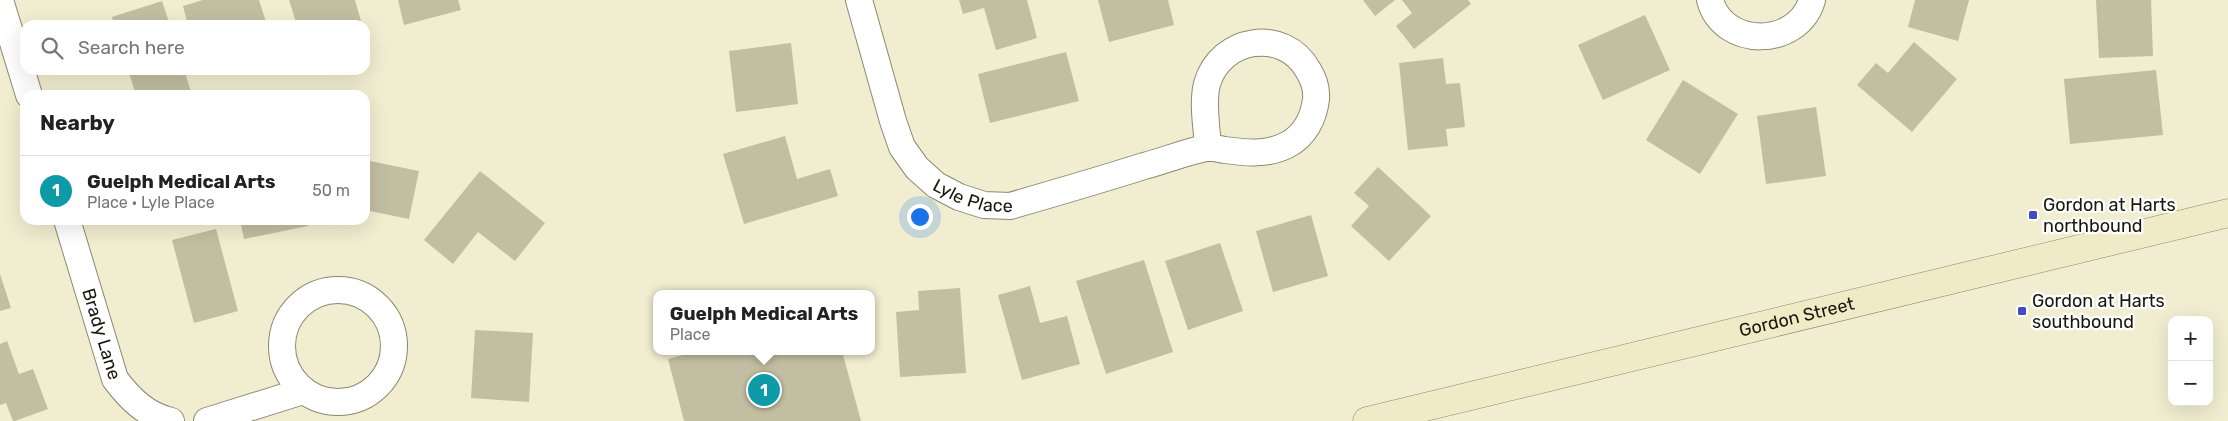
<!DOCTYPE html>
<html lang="en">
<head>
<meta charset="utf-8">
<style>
  :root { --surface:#fff; --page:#f6f6f6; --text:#222; --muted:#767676; --line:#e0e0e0; --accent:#0b8043 }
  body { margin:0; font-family:Rubik,sans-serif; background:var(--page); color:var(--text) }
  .controls { position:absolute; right:15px; bottom:15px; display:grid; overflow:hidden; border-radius:10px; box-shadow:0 5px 20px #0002 }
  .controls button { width:45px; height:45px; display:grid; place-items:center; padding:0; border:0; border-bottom:1px solid var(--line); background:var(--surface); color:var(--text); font:25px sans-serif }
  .you { position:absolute; left:919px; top:216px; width:18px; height:18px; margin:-12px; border:4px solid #fff; border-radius:50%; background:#1a73e8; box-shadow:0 0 0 8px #1a73e833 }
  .badge { display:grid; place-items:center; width:32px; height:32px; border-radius:50%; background:var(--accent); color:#fff; font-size:16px; font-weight:700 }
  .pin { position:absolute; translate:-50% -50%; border:2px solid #fff; box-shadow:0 1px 5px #0006 }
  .popup { position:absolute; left:653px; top:290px; width:222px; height:65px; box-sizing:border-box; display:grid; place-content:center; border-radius:10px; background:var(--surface); filter:drop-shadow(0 1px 4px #0005); font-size:16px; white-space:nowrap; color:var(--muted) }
  .popup b { font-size:19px; color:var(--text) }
  .popup::after { content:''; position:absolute; left:50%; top:100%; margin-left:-10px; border:10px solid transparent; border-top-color:var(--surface) }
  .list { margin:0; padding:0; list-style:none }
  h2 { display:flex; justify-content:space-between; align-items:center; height:65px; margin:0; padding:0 20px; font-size:21px }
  h2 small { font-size:16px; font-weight:400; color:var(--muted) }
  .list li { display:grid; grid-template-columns:32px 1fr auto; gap:15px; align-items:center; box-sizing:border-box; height:70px; padding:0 20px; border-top:1px solid var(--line) }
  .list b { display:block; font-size:19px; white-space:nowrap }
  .list p { margin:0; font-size:16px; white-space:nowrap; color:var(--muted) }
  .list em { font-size:16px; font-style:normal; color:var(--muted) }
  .icon { flex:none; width:28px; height:28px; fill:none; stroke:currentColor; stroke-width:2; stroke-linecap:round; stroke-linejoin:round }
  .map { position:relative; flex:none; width:2228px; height:421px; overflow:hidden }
  .search { position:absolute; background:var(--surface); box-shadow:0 5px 20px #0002; left:20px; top:20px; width:350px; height:55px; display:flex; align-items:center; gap:12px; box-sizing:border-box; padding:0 18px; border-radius:15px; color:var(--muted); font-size:19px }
  .panel { position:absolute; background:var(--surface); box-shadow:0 5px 20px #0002; left:20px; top:90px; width:350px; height:135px; border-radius:15px }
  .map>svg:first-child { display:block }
  .building { fill:#c2bea2 }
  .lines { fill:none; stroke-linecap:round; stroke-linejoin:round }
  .minor-casing { stroke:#8d896f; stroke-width:28 }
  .secondary-casing { stroke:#8d896f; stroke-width:29 }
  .minor { stroke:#fff; stroke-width:26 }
  .secondary { stroke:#f0ebc6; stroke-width:28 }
  .poi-dot { fill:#424bbf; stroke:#fff; stroke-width:2 }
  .labels { text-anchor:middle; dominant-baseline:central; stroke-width:4.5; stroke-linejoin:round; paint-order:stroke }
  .street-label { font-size:18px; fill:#1a180e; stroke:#fff }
  .poi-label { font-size:18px; fill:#1a180e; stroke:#fff; text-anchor:start }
</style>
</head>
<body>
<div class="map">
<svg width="2228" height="421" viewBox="0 0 2228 421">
  <rect width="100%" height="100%" fill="#f1edd0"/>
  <!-- building -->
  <g class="building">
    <path d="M203,0H259L267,25H188L183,6Z"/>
    <path d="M289,0H355L361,21L347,25H297Z"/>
    <path d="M398,0H458L461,10L404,25Z"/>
    <path d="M959,0H1027L1037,38L996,50L984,8L963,14Z"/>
    <path d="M1098,0H1168L1174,25L1109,42Z"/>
    <path d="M1363,0H1395L1375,16Z"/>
    <path d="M1402,0H1468L1471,4L1414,49L1396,26L1412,13Z"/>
    <path d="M1915,0H1969L1958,41L1908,27Z"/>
    <path d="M2096,0H2151L2153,56L2099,58Z"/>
    <path d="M162,1L170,25H114L112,17Z"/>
    <path d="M1645,15L1670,70L1603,100L1578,45Z"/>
    <path d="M1914,42L1957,79L1912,132L1857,85L1876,63L1888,73Z"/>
    <path d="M791,43L798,104L736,112L729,51Z"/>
    <path d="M1066,52L1079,101L990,123L978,74Z"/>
    <path d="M1443,58L1446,84L1460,83L1465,127L1446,129L1448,146L1408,150L1399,63Z"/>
    <path d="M128,70H184L192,95H136Z"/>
    <path d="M2156,70L2163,135L2070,144L2064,79Z"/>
    <path d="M1683,80L1738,114L1700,174L1646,140Z"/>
    <path d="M1816,107L1826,176L1766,184L1757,116Z"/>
    <path d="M785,136L797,179L830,169L838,196L744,224L723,154Z"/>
    <path d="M365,160L419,171L409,219L365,210Z"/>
    <path d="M1378,167L1431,216L1389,261L1351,226L1369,206L1354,193Z"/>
    <path d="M480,171L545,223L515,261L478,232L453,264L424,240Z"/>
    <path d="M1311,215L1328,276L1273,292L1256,231Z"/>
    <path d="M240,220H306L308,226L244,239Z"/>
    <path d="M216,229L238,311L194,323L172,240Z"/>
    <path d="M1220,243L1243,311L1188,330L1165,261Z"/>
    <path d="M1144,260L1173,352L1106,374L1076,281Z"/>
    <path d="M0,274L11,308L0,311Z"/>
    <path d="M1030,286L1040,323L1067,316L1080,364L1022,380L998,295Z"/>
    <path d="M960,288L966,373L900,377L896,312L919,310L918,291Z"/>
    <path d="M475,330L533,333L529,402L471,398Z"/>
    <path d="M7,341L19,374L33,369L48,409L15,421H13L6,403L0,405V344Z"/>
    <path d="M697,351H842L861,421H684L668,359Z"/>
  </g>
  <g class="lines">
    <!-- minor casing -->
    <g class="minor-casing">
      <g id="minor">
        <path d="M0,0L29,95"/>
        <path id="s1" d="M859,0L893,121L902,147L917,168L936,185L959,197L984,205L1010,206C1055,193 1100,180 1144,166C1164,161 1185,152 1206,148C1212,147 1219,149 1225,150C1247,153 1267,155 1287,145C1305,136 1314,117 1316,99C1317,89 1313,78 1308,70C1284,27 1220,37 1207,84C1202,103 1207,128 1208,148"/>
        <path d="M1710,0C1723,49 1798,48 1812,0"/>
        <path id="s2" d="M67,220L115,379C130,399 146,415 171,421"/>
        <circle cx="338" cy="346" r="56"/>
        <path d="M207,421L303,391"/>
      </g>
    </g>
    <!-- secondary casing -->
    <g class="secondary-casing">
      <g id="secondary">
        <path id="s3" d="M1367,421L2228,213"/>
      </g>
    </g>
    <!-- minor -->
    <use href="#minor" class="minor"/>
    <!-- secondary -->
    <use href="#secondary" class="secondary"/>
  </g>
  <!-- markers -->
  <g class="poi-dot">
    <rect x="2028" y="210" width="10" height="10" rx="2.5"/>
    <rect x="2017" y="306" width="10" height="10" rx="2.5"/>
  </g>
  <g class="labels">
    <!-- street labels -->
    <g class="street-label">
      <text stroke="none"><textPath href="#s1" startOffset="244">Lyle Place</textPath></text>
      <text stroke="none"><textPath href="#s3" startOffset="442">Gordon Street</textPath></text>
      <text stroke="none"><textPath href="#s2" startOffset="119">Brady Lane</textPath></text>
    </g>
    <!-- poi labels -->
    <g class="poi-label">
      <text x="2043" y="205">Gordon at Harts<tspan x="2043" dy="21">northbound</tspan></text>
      <text x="2032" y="301">Gordon at Harts<tspan x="2032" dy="21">southbound</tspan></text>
    </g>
  </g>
</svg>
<div class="controls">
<button>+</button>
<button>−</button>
</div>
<div class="you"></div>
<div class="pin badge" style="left:764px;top:390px;background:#0f9aa8">1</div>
<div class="popup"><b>Guelph Medical Arts</b>Place</div>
<div class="search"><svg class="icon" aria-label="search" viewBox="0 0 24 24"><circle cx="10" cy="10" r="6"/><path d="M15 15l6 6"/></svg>Search here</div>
<section class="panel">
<h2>Nearby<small></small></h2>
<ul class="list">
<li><span class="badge" style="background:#0f9aa8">1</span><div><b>Guelph Medical Arts</b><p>Place · Lyle Place</p></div><em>50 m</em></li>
</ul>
</section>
</div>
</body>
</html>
